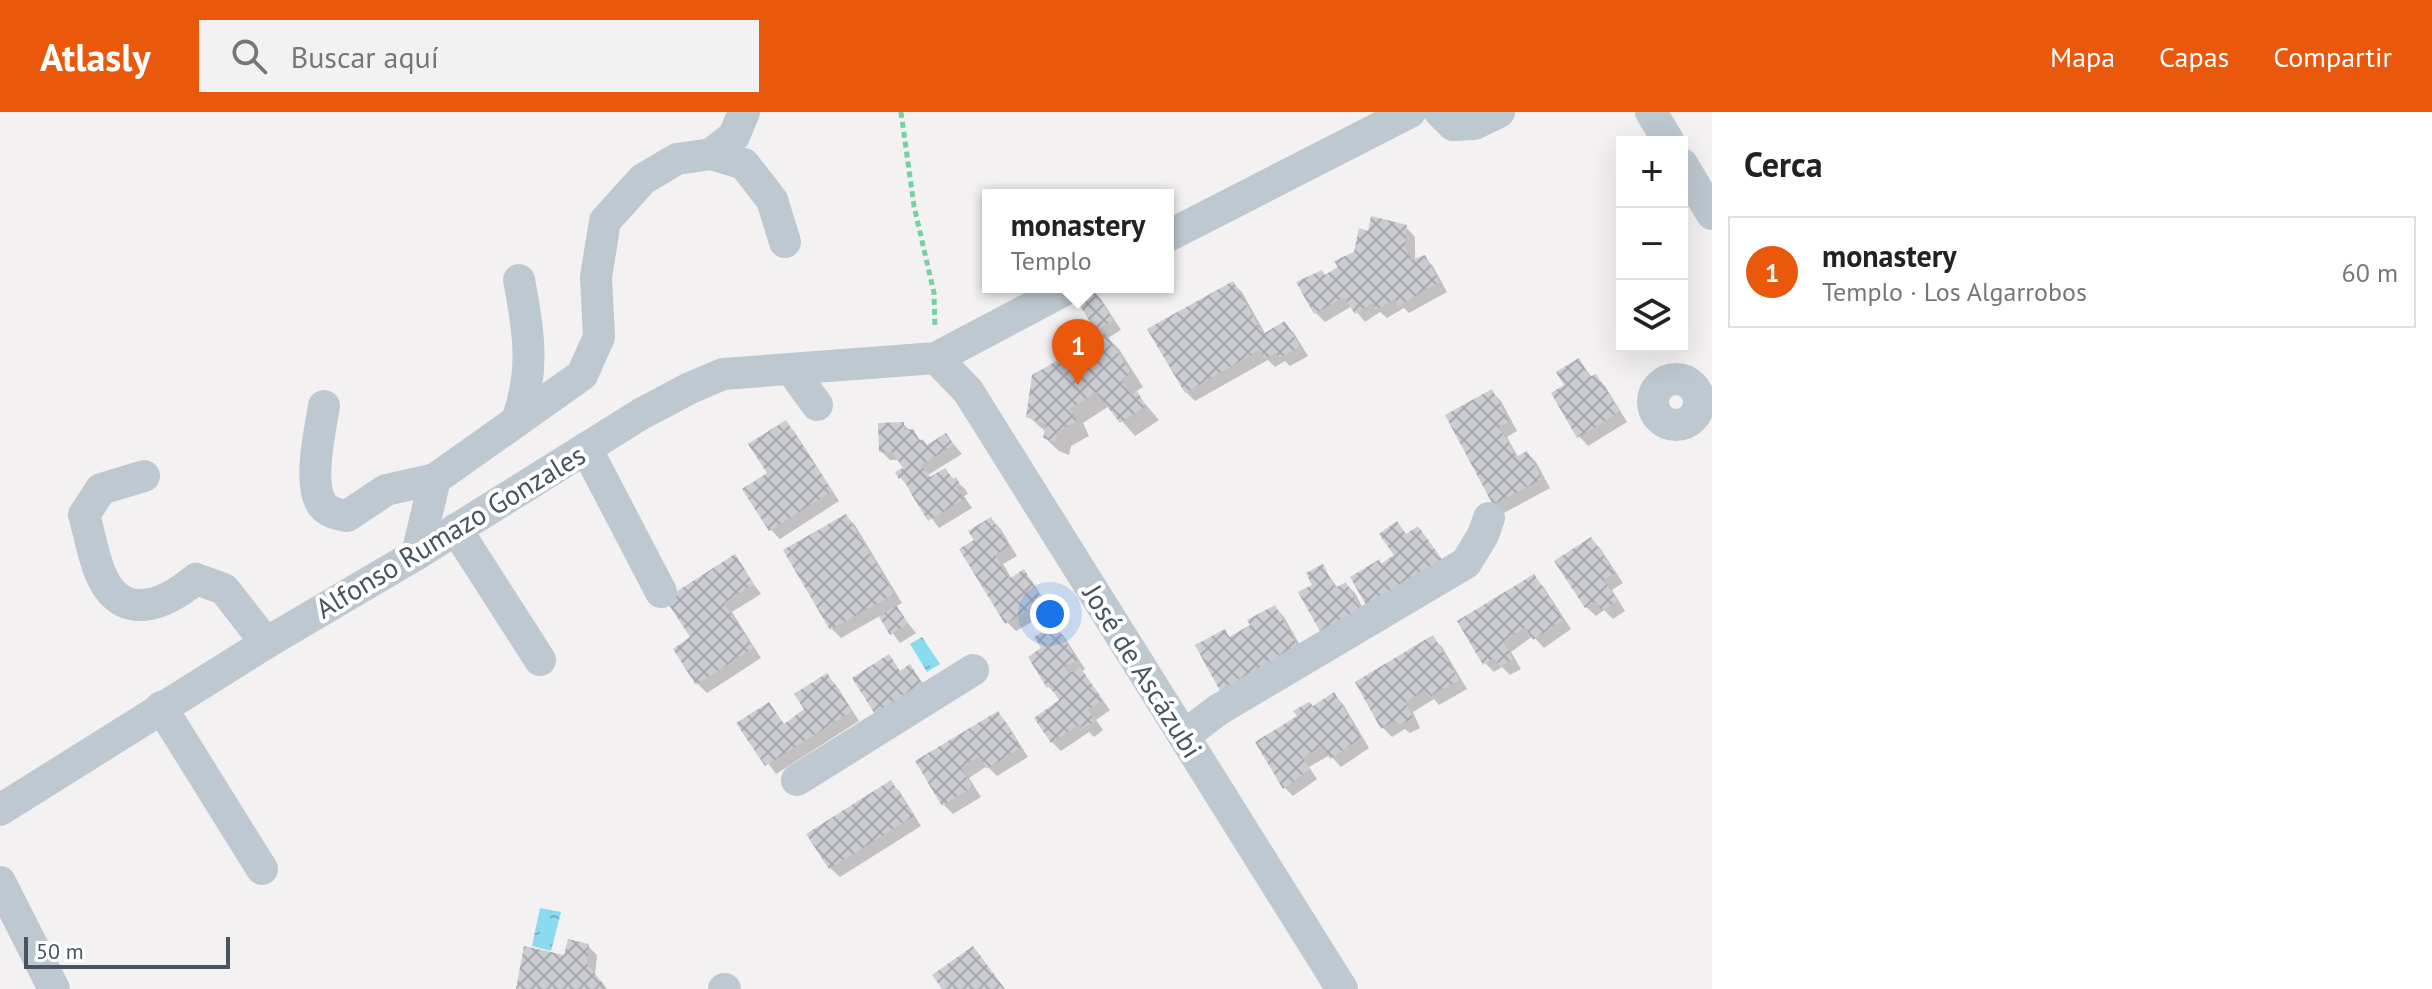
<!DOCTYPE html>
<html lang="es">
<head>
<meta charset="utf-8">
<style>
  :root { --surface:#fff; --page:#f2f2f2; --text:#222; --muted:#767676; --line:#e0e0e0; --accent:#ea580c }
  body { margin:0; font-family:"PT Sans",sans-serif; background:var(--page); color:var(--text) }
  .controls { position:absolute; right:24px; top:24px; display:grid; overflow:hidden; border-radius:0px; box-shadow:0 8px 32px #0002 }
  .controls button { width:72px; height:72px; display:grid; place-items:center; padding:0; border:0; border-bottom:2px solid var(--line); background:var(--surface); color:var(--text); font:40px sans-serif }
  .scale { position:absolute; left:24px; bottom:20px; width:206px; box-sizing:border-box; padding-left:8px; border:4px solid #48545f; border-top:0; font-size:22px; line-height:28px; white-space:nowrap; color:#48545f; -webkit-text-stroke:6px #fff; paint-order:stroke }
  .you { position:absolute; left:1050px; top:502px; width:28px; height:28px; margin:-20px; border:6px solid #fff; border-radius:50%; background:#1a73e8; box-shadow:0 0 0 12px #1a73e833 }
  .badge { display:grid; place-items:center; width:52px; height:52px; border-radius:50%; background:var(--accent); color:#fff; font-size:26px; font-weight:700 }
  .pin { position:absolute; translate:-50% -66px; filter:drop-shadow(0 2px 4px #0008) }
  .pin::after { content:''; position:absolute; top:42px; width:28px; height:24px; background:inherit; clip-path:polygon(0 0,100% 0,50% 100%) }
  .popup { position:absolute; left:982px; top:77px; width:192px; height:104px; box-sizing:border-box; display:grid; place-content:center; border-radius:0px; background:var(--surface); filter:drop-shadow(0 2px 6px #0005); font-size:26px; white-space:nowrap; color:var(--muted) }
  .popup b { font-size:30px; color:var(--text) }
  .popup::after { content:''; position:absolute; left:50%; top:100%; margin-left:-16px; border:16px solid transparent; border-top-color:var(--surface) }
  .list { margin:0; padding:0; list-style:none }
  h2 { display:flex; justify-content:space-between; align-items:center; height:104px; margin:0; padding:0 32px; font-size:34px }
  h2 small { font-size:26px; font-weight:400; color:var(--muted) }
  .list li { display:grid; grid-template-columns:52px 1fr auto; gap:24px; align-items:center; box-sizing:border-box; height:112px; margin:0 16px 16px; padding:0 16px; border:2px solid var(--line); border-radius:0px }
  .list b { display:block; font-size:30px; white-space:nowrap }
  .list p { margin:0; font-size:26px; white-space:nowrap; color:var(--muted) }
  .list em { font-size:26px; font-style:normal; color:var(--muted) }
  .icon { flex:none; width:44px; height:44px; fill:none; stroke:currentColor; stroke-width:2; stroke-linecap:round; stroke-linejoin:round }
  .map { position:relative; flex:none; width:1712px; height:877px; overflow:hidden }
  header { display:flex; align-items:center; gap:48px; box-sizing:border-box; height:112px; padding:0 40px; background:var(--accent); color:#fff }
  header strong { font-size:38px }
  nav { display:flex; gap:44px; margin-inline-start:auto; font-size:28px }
  .search { width:560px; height:72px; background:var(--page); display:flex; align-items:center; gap:20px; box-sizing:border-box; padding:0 28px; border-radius:0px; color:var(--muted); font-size:30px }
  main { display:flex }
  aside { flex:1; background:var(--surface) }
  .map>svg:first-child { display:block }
  .water { fill:url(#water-ripples) }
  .shadow { fill:#0003 }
  .building { fill:url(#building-cross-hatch) }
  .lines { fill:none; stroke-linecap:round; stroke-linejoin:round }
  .path { stroke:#75d1a4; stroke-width:5; stroke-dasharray:6 4; stroke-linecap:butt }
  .minor { stroke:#bec8d0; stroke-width:32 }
  .labels { text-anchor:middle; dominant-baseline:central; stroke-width:8; stroke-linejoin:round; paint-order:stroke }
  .street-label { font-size:28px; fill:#48545f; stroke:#fff }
</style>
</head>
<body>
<header>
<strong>Atlasly</strong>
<div class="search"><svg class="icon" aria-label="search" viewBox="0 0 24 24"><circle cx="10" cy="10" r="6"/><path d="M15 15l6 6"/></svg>Buscar aquí</div>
<nav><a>Mapa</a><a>Capas</a><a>Compartir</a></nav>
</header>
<main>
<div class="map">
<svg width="1712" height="877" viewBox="0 0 1712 877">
  <defs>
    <pattern id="water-ripples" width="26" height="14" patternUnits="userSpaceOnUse" patternTransform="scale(2)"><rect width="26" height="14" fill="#8adaf0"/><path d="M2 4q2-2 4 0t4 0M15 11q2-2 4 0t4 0" fill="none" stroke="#73b3c6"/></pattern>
    <pattern id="building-cross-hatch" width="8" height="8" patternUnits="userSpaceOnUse" patternTransform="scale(2)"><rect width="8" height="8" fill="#cbcdd3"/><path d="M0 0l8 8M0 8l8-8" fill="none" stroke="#a7a9ae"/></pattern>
  </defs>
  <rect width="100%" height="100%" fill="#f3f1f1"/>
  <!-- water -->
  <g class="water">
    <path d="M922,525L940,552L927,560L910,532Z"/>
    <path d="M540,796L561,800L551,839L532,834Z"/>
  </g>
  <!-- shadow -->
  <g class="shadow">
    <path d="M1406,115L1415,125V148L1424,145L1433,154L1447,180L1409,201L1404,196L1387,206L1380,200L1365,210L1352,194L1325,210L1316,201L1326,164L1356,141L1369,122Z"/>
    <path d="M1232,171L1242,180L1266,223L1285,212L1294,221L1308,244L1290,254L1285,249L1275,255L1268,248L1195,289L1186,280Z"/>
    <path d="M1092,178L1101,187L1121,218L1108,226L1119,237L1143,275L1135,280L1159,308L1135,324L1109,294L1083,311L1089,324L1071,334L1069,343L1059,339L1045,326L1046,320L1028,304L1104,224L1097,218Z"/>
    <path d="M1578,249L1593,266L1596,265L1605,274L1627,310L1588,334L1579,324L1567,274Z"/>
    <path d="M1492,280L1501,289L1517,319L1507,325L1518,345L1527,341L1536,350L1550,376L1504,401L1495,392Z"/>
    <path d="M785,310L794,319L839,389L780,427L771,418L769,362Z"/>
    <path d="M903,312L928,335L946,323L962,342L928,363L932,367L945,359L965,377L968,382L964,384L972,396L939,416L901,366L906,356L900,348H890L881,339Z"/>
    <path d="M846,404L855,413L902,491L895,495L916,521L900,531L880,504L841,526L832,517L786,439Z"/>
    <path d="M991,407L1000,416L1017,444L1003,452L1012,467L1023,460L1032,469L1051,499L1016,519L1007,510L977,429Z"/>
    <path d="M1591,427L1600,436L1623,471L1612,478L1625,499L1613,507L1604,498L1596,504L1586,495L1557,449Z"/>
    <path d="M734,445L761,482L732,500L761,546L707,581L698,572L693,526Z"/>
    <path d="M1322,455L1338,476L1346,472L1355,481L1371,511L1315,474Z"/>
    <path d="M1534,465L1543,474L1571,517L1544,536L1533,524L1511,540L1521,557L1510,563L1502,555L1494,560L1485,551Z"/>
    <path d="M1275,495L1284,505L1307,545L1222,578L1224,520L1231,526L1253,514Z"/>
    <path d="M1055,515L1064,524L1085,557L1082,559L1110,598L1096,608L1103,618L1094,625L1089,620L1061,639L1052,630L1062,589L1049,575L1030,546L1044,537Z"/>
    <path d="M1433,526L1442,535L1467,577L1439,593L1434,587L1413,600L1420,616L1410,621L1405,617L1392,625L1383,616L1358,571Z"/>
    <path d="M827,564L836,573L859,609L776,662L739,612L769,592L785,613L806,598Z"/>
    <path d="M1334,583L1343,592L1369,636L1341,655L1330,643L1309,655L1317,667L1293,684L1285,676L1299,605Z"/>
    <path d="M997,601L1006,610L1028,645L997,664L987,654L969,666L981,685L953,702L944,693L917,650Z"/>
    <path d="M891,671L900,680L921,714L840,765L830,756Z"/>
    <path d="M588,834L597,843L595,863L607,877H518L565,845Z"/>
  </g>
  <!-- building -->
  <g class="building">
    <path d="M1371,104L1407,113L1405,134L1411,148L1425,143L1439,170L1398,194L1395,187L1376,198L1372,191L1355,202L1344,185L1314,202L1296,170L1322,158L1325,163L1338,155L1334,149L1354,140L1359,116L1368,119Z"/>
    <path d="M1233,169L1263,222L1285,209L1300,234L1280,246L1276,241L1265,247L1259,238L1185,281L1147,217Z"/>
    <path d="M1092,175L1113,208L1096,219L1075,186Z"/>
    <path d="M1105,221L1131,261L1121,267L1131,283L1137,279L1146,294L1120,311L1096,280L1070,297L1077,309L1057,320L1055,330L1043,326L1046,312L1026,305L1032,263Z"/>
    <path d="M1579,246L1590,265L1596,262L1620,300L1577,326L1551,281L1564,273L1556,260Z"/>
    <path d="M1492,277L1509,310L1499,315L1516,345L1527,339L1542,367L1493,393L1445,303Z"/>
    <path d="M786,308L832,379L769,419L742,377L767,361L748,332Z"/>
    <path d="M904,310V318L913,317L920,329L923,327L927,333L946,321L954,333L921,353L930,365L945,356L953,367L956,365L960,372L956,375L964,387L928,409L909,378L917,373L909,377L902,365L899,367L895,360L903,356L892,340H879L878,311Z"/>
    <path d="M846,402L894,482L830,518L783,438Z"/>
    <path d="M991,405L1009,434L995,443L1009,467L1024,457L1043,489L1005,512L959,437L974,428L968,419Z"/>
    <path d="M1397,409L1406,422L1418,414L1444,450L1370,500L1350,465L1380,447L1381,452L1394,443L1379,422Z"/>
    <path d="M1591,425L1615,461L1604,468L1617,489L1602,499L1596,489L1585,496L1554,449Z"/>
    <path d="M735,442L754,472L724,491L753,536L696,573L673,537L690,525L665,487Z"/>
    <path d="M1323,452L1335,476L1346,470L1363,502L1322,523L1298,480L1312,473L1306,461Z"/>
    <path d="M1534,462L1563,508L1533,528L1525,515L1503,530L1513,547L1500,555L1494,546L1483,553L1457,509Z"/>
    <path d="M896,493L908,511L890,523L879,505Z"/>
    <path d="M1275,493L1299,536L1220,579L1195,533L1225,517L1229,525L1250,513L1247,508Z"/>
    <path d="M1055,512L1077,548L1065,555L1069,562L1080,555L1103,588L1088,598L1095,609L1083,617L1080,612L1051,631L1034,606L1059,588L1050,574L1047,576L1028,545L1041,536L1034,525Z"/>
    <path d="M1433,523L1459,568L1429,585L1425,578L1405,590L1413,606L1399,613L1395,608L1381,617L1355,570Z"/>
    <path d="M889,542L900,559L910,552L926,577L878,607L852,566Z"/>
    <path d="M827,561L852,599L765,654L736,611L769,590L784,612L804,597L794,582Z"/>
    <path d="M1334,580L1361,626L1330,647L1322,634L1302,646L1310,657L1283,677L1255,630L1297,604L1293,599L1309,590L1313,594Z"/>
    <path d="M998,599L1021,635L987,657L979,644L961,656L973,675L942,694L915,649Z"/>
    <path d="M891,668L914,704L829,757L806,722Z"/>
    <path d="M568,827L589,832L587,852L606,875L603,877H516L524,834L564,843Z"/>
    <path d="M973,834L1005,877H942L932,863Z"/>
  </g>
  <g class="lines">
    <!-- path -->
    <path class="path" d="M901,0L914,94L934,181L935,217"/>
    <!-- minor -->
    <g class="minor">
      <path d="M1440,0L1453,13L1474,12L1499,0"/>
      <path d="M1651,0L1669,30"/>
      <path d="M711,42L734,24L744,0"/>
      <path d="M1682,52L1712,102"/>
      <path d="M1168,124L1410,0"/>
      <path d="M936,246L968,279L1342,877"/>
      <path d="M791,257L817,293"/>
      <circle cx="1676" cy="290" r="23"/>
      <path d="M324,294C320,319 309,367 320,389C325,400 337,402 347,404L386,378L435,367"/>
      <path d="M517,309C535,258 529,220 519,168"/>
      <path d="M586,336L661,480"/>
      <path d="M144,364L101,377L84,403C90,423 93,446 102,465C124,512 167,491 196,467L224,477L266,531"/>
      <path d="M456,417L540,548"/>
      <path d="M417,442L435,367L582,263L599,225L596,165L605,109L643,67L677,47L711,42L744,52L772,88L785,130"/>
      <path d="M161,595L262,757"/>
      <path d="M1184,624L1218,598L1466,451L1483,423L1489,406"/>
      <path d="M797,668L973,558"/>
      <path d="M0,698L266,531L417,442L641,302L690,276L723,262L936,246L1070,175"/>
      <path d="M0,770L54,877"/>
      <path d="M724,877H725"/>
    </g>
  </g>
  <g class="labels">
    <!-- street labels -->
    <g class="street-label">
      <text transform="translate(450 419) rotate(-31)">Alfonso Rumazo Gonzales</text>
      <text transform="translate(1143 559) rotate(58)">José de Ascázubi</text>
    </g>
  </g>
</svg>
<div class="controls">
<button>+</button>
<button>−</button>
<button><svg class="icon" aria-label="layers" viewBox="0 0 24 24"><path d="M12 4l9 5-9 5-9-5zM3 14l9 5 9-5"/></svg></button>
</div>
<div class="scale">50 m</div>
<div class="you"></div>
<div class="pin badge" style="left:1078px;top:273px">1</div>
<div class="popup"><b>monastery</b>Templo</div>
</div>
<aside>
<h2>Cerca<small></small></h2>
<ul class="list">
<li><span class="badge">1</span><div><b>monastery</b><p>Templo · Los Algarrobos</p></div><em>60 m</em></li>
</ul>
</aside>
</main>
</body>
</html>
